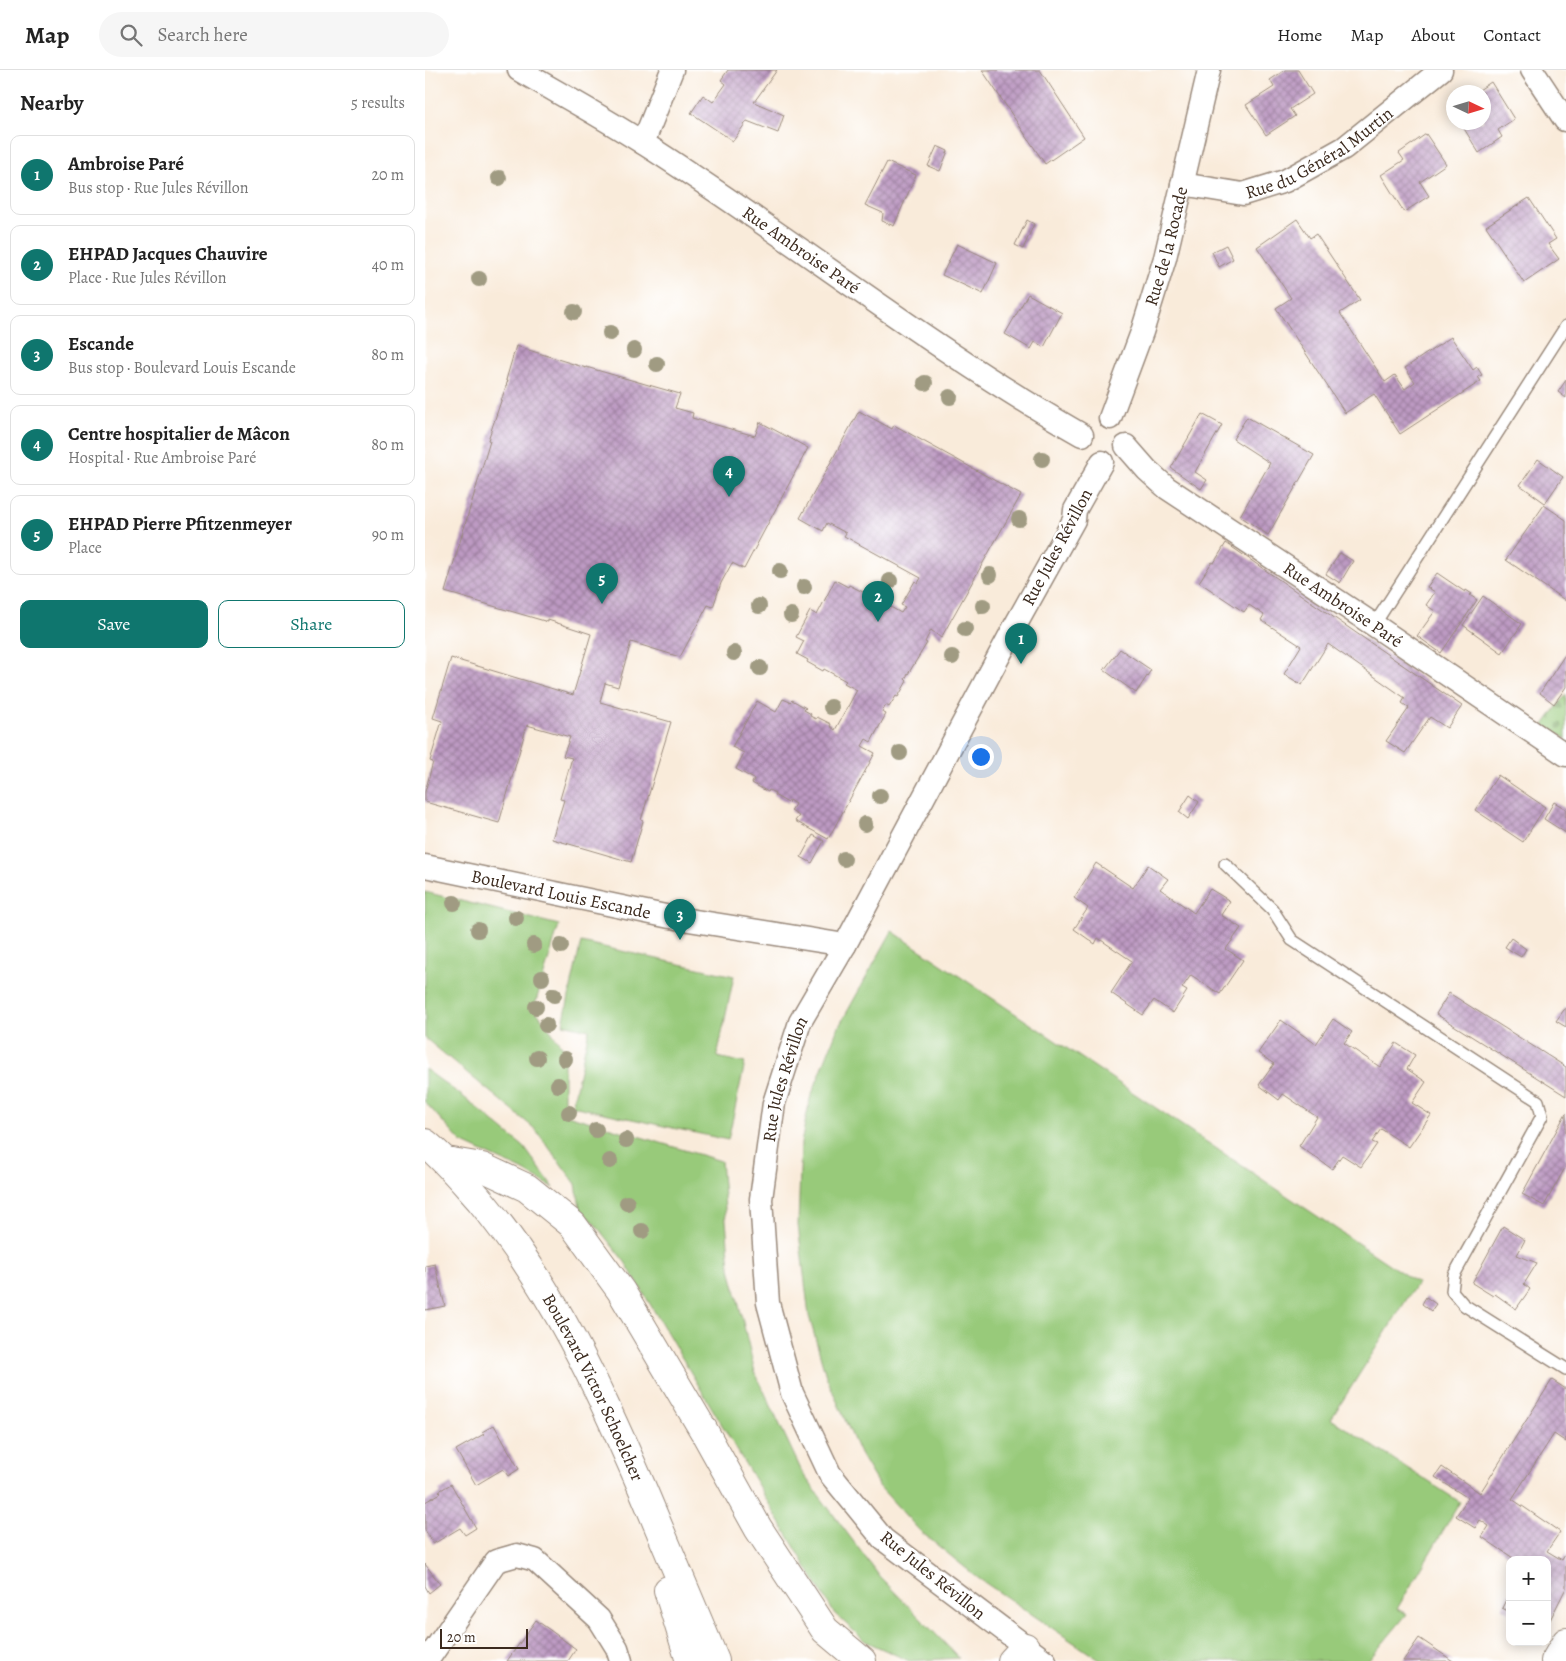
<!DOCTYPE html>
<html lang="en">
<head>
<meta charset="utf-8">
<style>
  :root { --surface:#fff; --page:#f6f6f6; --text:#222; --muted:#767676; --line:#e0e0e0; --accent:#0f766e }
  body { margin:0; font-family:Alegreya,serif; background:var(--page); color:var(--text) }
  .controls { position:absolute; right:15px; bottom:15px; display:grid; overflow:hidden; border-radius:10px; box-shadow:0 2px 12px #0003 }
  .controls button { width:45px; height:45px; display:grid; place-items:center; padding:0; border:0; border-bottom:1px solid var(--line); background:var(--surface); color:var(--text); font:25px sans-serif }
  .compass { position:absolute; left:1021px; top:15px; width:45px; height:45px; border-radius:50%; background:var(--surface); box-shadow:0 2px 12px #0003; rotate:94deg }
  .scale { position:absolute; left:15px; bottom:12px; width:88px; box-sizing:border-box; padding-left:5px; border:2px solid #3b2a1e; border-top:0; font-size:14px; line-height:18px; white-space:nowrap; color:#3b2a1e; -webkit-text-stroke:4px #fff; paint-order:stroke }
  .you { position:absolute; left:555px; top:686px; width:18px; height:18px; margin:-12px; border:4px solid #fff; border-radius:50%; background:#1a73e8; box-shadow:0 0 0 8px #1a73e833 }
  .badge { display:grid; place-items:center; width:32px; height:32px; border-radius:50%; background:var(--accent); color:#fff; font-size:16px; font-weight:700 }
  .pin { position:absolute; translate:-50% -41px; filter:drop-shadow(0 1px 2px #0008) }
  .pin::after { content:''; position:absolute; top:26px; width:18px; height:15px; background:inherit; clip-path:polygon(0 0,100% 0,50% 100%) }
  .list { margin:0; padding:0; list-style:none }
  h2 { display:flex; justify-content:space-between; align-items:center; height:65px; margin:0; padding:0 20px; font-size:21px }
  h2 small { font-size:16px; font-weight:400; color:var(--muted) }
  .list li { display:grid; grid-template-columns:32px 1fr auto; gap:15px; align-items:center; box-sizing:border-box; height:80px; margin:0 10px 10px; padding:0 10px; border:1px solid var(--line); border-radius:10px }
  .list b { display:block; font-size:19px; white-space:nowrap }
  .list p { margin:0; font-size:16px; white-space:nowrap; color:var(--muted) }
  .list em { font-size:16px; font-style:normal; color:var(--muted) }
  .actions { display:flex; gap:10px; padding:15px 20px }
  .actions a { flex:1; padding:11px 0; border:1px solid var(--accent); border-radius:10px; text-align:center; font-size:18px; color:var(--accent) }
  .actions .main { background:var(--accent); color:#fff }
  .icon { flex:none; width:28px; height:28px; fill:none; stroke:currentColor; stroke-width:2; stroke-linecap:round; stroke-linejoin:round }
  .map { position:relative; flex:none; width:1141px; height:1591px; overflow:hidden }
  header { display:flex; align-items:center; gap:30px; box-sizing:border-box; height:70px; padding:0 25px; background:var(--surface); border-bottom:1px solid var(--line) }
  header strong { font-size:24px }
  nav { display:flex; gap:28px; margin-inline-start:auto; font-size:18px }
  .search { width:350px; height:45px; background:var(--page); display:flex; align-items:center; gap:12px; box-sizing:border-box; padding:0 18px; border-radius:28px; color:var(--muted); font-size:19px }
  main { display:flex }
  aside { flex:1; background:var(--surface) }
  .map>svg:first-child { display:block }
  .grass { fill:#98ca7a; stroke:#6a7a4c }
  .cemetery { fill:url(#cemetery-stones); stroke:#6a7a4c }
  .building { fill:url(#building-cross-hatch) }
  .lines { fill:none; stroke-linecap:round; stroke-linejoin:round }
  .service-casing { stroke:#9a8a7c; stroke-width:14 }
  .minor-casing { stroke:#9a8a7c; stroke-width:25 }
  .tertiary-casing { stroke:#9a8a7c; stroke-width:30 }
  .service { stroke:#fff; stroke-width:11 }
  .minor { stroke:#fff; stroke-width:22 }
  .tertiary { stroke:#fff; stroke-width:28 }
  .tree { fill:#a09b82 }
  .labels { text-anchor:middle; dominant-baseline:central; stroke-width:5; stroke-linejoin:round; paint-order:stroke }
  .street-label { font-size:18px; fill:#3b2a1e; stroke:#fff }
</style>
</head>
<body>
<header>
<strong>Map</strong>
<div class="search"><svg class="icon" aria-label="search" viewBox="0 0 24 24"><circle cx="10" cy="10" r="6"/><path d="M15 15l6 6"/></svg>Search here</div>
<nav><a>Home</a><a>Map</a><a>About</a><a>Contact</a></nav>
</header>
<main>
<aside>
<h2>Nearby<small>5 results</small></h2>
<ul class="list">
<li><span class="badge">1</span><div><b>Ambroise Paré</b><p>Bus stop · Rue Jules Révillon</p></div><em>20 m</em></li>
<li><span class="badge">2</span><div><b>EHPAD Jacques Chauvire</b><p>Place · Rue Jules Révillon</p></div><em>40 m</em></li>
<li><span class="badge">3</span><div><b>Escande</b><p>Bus stop · Boulevard Louis Escande</p></div><em>80 m</em></li>
<li><span class="badge">4</span><div><b>Centre hospitalier de Mâcon</b><p>Hospital · Rue Ambroise Paré</p></div><em>80 m</em></li>
<li><span class="badge">5</span><div><b>EHPAD Pierre Pfitzenmeyer</b><p>Place</p></div><em>90 m</em></li>
</ul>
<div class="actions"><a class="main">Save</a><a>Share</a></div>
</aside>
<div class="map">
<svg width="1141" height="1591" viewBox="0 0 1141 1591">
  <defs>
    <pattern id="cemetery-stones" width="16" height="16" patternUnits="userSpaceOnUse" patternTransform="scale(1.25)"><rect width="16" height="16" fill="#98ca7a"/><path d="M2 7V4a2 2 0 0 1 4 0v3zM10 15v-3a2 2 0 0 1 4 0v3z" fill="#7da463"/></pattern>
    <pattern id="building-cross-hatch" width="8" height="8" patternUnits="userSpaceOnUse" patternTransform="scale(1.25)"><rect width="8" height="8" fill="#bd9ac3"/><path d="M0 0l8 8M0 8l8-8" fill="none" stroke="#9b7e9e"/></pattern>
  </defs>
  <rect width="100%" height="100%" fill="#fff"/>
  <filter id="ink" filterUnits="userSpaceOnUse"><feTurbulence type="fractalNoise" baseFrequency=".02" numOctaves="2"/><feDisplacementMap in="SourceGraphic" scale="10" xChannelSelector="R" yChannelSelector="G"/><feConvolveMatrix kernelMatrix="1 2 1 2 8 2 1 2 1" color-interpolation-filters="sRGB"/></filter>
  <filter id="wash" filterUnits="userSpaceOnUse"><feTurbulence type="fractalNoise" baseFrequency=".0096" numOctaves="4" result="noise"/><feDisplacementMap in="SourceGraphic" scale="20" xChannelSelector="R" yChannelSelector="G"/><feGaussianBlur stdDeviation="1.12" result="paint"/><feColorMatrix in="noise" values="0 0 0 0 0 0 0 0 0 0 0 0 0 0 0 0 0 1.4 0 .05"/><feComposite in="paint" operator="in"/></filter>
  <g filter="url(#wash)">
    <rect width="100%" height="100%" fill="#f9ebda"/>
    <!-- grass -->
    <g class="grass">
      <path d="M0,822L134,855L109,938L139,979V1044L296,1091L305,1198L330,1302L378,1404L455,1507L534,1588L484,1591L440,1571L409,1543L200,1192L169,1153L155,1138L151,1114L110,1059L0,968Z"/>
      <path d="M467,861L992,1213L906,1349L1035,1432L972,1539L982,1544L943,1591H676L553,1508L495,1461L454,1416L435,1384L401,1306L384,1246L373,1155L376,1073L385,1029L412,960Z"/>
      <path d="M156,872L309,906L292,987L320,993L303,1070L147,1036L164,960L138,954Z"/>
      <path d="M0,999L40,1028L99,1077L129,1118L97,1100L36,1072L0,1032Z"/>
    </g>
    <!-- cemetery -->
    <path class="cemetery" d="M1141,624V669L1119,655Z"/>
    <g id="blocks">
      <!-- building -->
      <g class="building">
        <path d="M303,0H352L329,32L359,45L353,63L322,51L308,71L266,43L278,25L288,32L301,14L296,10Z"/>
        <path d="M557,0H615L659,67L620,94Z"/>
        <path d="M860,0H873L888,24L865,39L870,46L841,65L821,35L849,17L845,10Z"/>
        <path d="M1066,12L1089,49L1073,60L1077,67L1054,83L1035,52H1058V22H1051Z"/>
        <path d="M1001,64L1021,94L995,112L1004,126L979,142L956,105L979,90L974,83Z"/>
        <path d="M512,76L523,81L515,101L503,96Z"/>
        <path d="M462,92L491,105L469,156L457,151L458,143L440,135Z"/>
        <path d="M1104,128L1131,169L1123,174L1134,189L1099,213L1061,156Z"/>
        <path d="M872,149L885,168L891,164L935,230L915,243L960,312L970,305L980,319L990,312L980,298L1026,267L1048,300L1052,297L1057,305L1053,307L1056,311L975,364L949,324L920,343L851,238L866,228L832,177Z"/>
        <path d="M602,150L609,154L598,179L590,175Z"/>
        <path d="M532,174L572,193L558,224L517,205Z"/>
        <path d="M801,175L808,189L794,197L787,182Z"/>
        <path d="M603,224L637,243L619,277L610,272L606,279L580,264Z"/>
        <path d="M91,276L161,298V297L255,324L250,338L268,343L267,348L330,366L335,352L383,378L319,499L307,493L296,513L288,537L283,535L255,587L206,572L193,617L180,613L175,632L246,652L216,750L218,751L206,792L127,769L139,730L135,729L147,688L138,686L145,667L102,655L74,753L0,732V722L8,692L5,691L17,651L8,648L26,588L148,625L166,564L123,550V552L20,522L65,371L63,370L83,310H81Z"/>
        <path d="M1141,310V328L1133,322Z"/>
        <path d="M434,341L467,359L469,355L596,425L516,568L506,560L500,572L502,573L480,609L482,611L473,627L471,626L464,637L461,635L457,642L461,644L446,672L441,669L437,676L450,683L403,769L370,751L374,746L366,741L370,734L364,730L363,733L349,725L350,723L344,720L343,722L327,713L329,709L311,699L319,683L307,677L332,631L351,642L358,629L365,632L367,630L381,638L379,640L386,644L385,646L391,649L392,647L406,654L405,656L410,660L432,620L419,613L421,611L399,599L398,601L382,592L383,590L372,584L379,571L371,567L385,541L392,545L410,510L423,517L424,515L440,523L439,526L461,538L462,535L476,543L480,537L476,535L490,511L493,513L496,508L419,466L421,463L402,453L398,461L375,448Z"/>
        <path d="M777,344L797,355L770,402L782,410L776,419L746,398Z"/>
        <path d="M822,347L889,385L843,465L815,446L845,393L808,369Z"/>
        <path d="M1113,389L1138,407L1120,433L1095,415Z"/>
        <path d="M1119,435L1141,450V531L1081,490Z"/>
        <path d="M801,473L1037,636L1022,658L1005,647L980,683L961,671L984,638L977,633L980,628L903,574L877,615L859,604L876,576L836,550L839,545L824,535L819,542L774,512L787,492L789,493Z"/>
        <path d="M915,483L928,491L915,513L901,504Z"/>
        <path d="M1012,503L1040,522L1041,520L1047,524L1045,525L1052,530L1016,583L992,566L1010,541L1001,535L1010,522L1002,517Z"/>
        <path d="M1058,526L1097,554L1077,583L1038,555Z"/>
        <path d="M695,579L726,600L711,623L679,600Z"/>
        <path d="M1141,583V617L1129,634L1115,623Z"/>
        <path d="M1073,705L1120,737L1098,772L1050,740Z"/>
        <path d="M765,725L774,732L763,749L754,742Z"/>
        <path d="M1129,732L1141,739V763L1119,749Z"/>
        <path d="M388,765L399,771L387,793L376,787Z"/>
        <path d="M671,793L708,818L723,795L743,809L735,819L769,843L785,819L805,831L796,845L816,858L801,879L818,890L795,924L766,905L757,918L762,921L748,943L729,930L718,945L686,923L707,891L673,868L670,874L649,859L663,838L649,828Z"/>
        <path d="M1086,868L1101,879L1096,887L1080,877Z"/>
        <path d="M1024,923L1141,997V1026L1011,944Z"/>
        <path d="M1141,937V957L1131,951Z"/>
        <path d="M908,949L927,962L919,973L955,997L971,973L990,985L982,999L1001,1012L987,1033L1006,1045L984,1077L956,1059L947,1072L952,1074L936,1097L917,1085L907,1099L874,1076L892,1047L858,1024L854,1030L834,1015L849,994L833,983L856,950L891,974Z"/>
        <path d="M1141,1043V1096L1119,1136L1097,1124Z"/>
        <path d="M1078,1156L1100,1170L1092,1185L1112,1193L1099,1214L1105,1219L1091,1239L1070,1224L1068,1226L1047,1213Z"/>
        <path d="M10,1194L20,1236L0,1240V1196Z"/>
        <path d="M1001,1227L1011,1234L1006,1241L997,1234Z"/>
        <path d="M1127,1310L1141,1319V1372L1129,1364L1087,1429L1135,1462L1122,1481L1137,1490L1141,1483V1518L1122,1556V1490H1091L1057,1467L1064,1456L1055,1450L1050,1458L1031,1446L1043,1428L1010,1407L1017,1397L1055,1423Z"/>
        <path d="M69,1355L94,1399L83,1406L78,1399L51,1415L31,1380L59,1364L57,1362Z"/>
        <path d="M26,1414L51,1458L40,1465L35,1458L8,1474L0,1460V1432L16,1423L14,1421Z"/>
        <path d="M0,1494L15,1514L4,1523L0,1516Z"/>
        <path d="M1085,1522V1542L1077,1538Z"/>
        <path d="M111,1550L151,1579L143,1591H82Z"/>
        <path d="M994,1568L1028,1591H978Z"/>
      </g>
    </g>
  </g>
  <g filter="url(#ink)">
    <use href="#blocks" fill-opacity="0" stroke="#9a8a7c" stroke-width="1"/>
    <g class="lines">
      <!-- service casing -->
      <g class="service-casing">
        <g id="service">
          <path d="M949,555L1141,256"/>
          <path d="M800,794L847,839L867,870L1113,1031L1117,1046L1029,1205L1027,1221L1039,1235L1141,1299"/>
        </g>
      </g>
      <!-- minor casing -->
      <g class="minor-casing">
        <g id="minor">
          <path id="s1" d="M94,0C135,24 178,47 218,73C366,167 504,278 657,365"/>
          <path d="M1107,0L1140,50"/>
          <path d="M218,73L247,0"/>
          <path id="s2" d="M757,114L818,124L860,111L919,78L1016,0"/>
          <path id="s3" d="M685,348L717,262L740,188L784,0"/>
          <path id="s4" d="M701,376L722,400L742,418L949,555L1141,685"/>
          <path id="s5" d="M0,796L245,847L420,875"/>
          <path d="M2,1591L71,1491L92,1485L110,1490L174,1549L192,1578L196,1591"/>
          <path id="s6" d="M620,1591L458,1469L405,1404L367,1323L343,1233L336,1129L349,1033L375,952L420,875L590,556L649,450L650,440L677,392"/>
        </g>
      </g>
      <!-- tertiary casing -->
      <g class="tertiary-casing">
        <g id="tertiary">
          <path id="s7" d="M0,1073C21,1090 37,1110 55,1130C128,1218 173,1316 218,1420C242,1477 266,1534 290,1591"/>
          <path d="M21,1091L57,1097L102,1118L148,1155L196,1221L279,1361L333,1458L400,1560L437,1591"/>
          <path d="M243,1520L265,1591"/>
          <path d="M587,1591L600,1577"/>
          <path d="M1130,1591L1141,1572"/>
        </g>
      </g>
      <!-- service -->
      <use href="#service" class="service"/>
      <!-- minor -->
      <use href="#minor" class="minor"/>
      <!-- tertiary -->
      <use href="#tertiary" class="tertiary"/>
    </g>
    <!-- trees -->
    <g class="tree">
      <circle cx="74" cy="108" r="8"/>
      <circle cx="54" cy="209" r="8"/>
      <circle cx="149" cy="242" r="8"/>
      <circle cx="185" cy="263" r="8"/>
      <circle cx="209" cy="280" r="8"/>
      <circle cx="232" cy="294" r="8"/>
      <circle cx="500" cy="313" r="8"/>
      <circle cx="525" cy="327" r="8"/>
      <circle cx="617" cy="389" r="8"/>
      <circle cx="594" cy="449" r="8"/>
      <circle cx="355" cy="501" r="8"/>
      <circle cx="565" cy="505" r="8"/>
      <circle cx="465" cy="511" r="8"/>
      <circle cx="379" cy="517" r="8"/>
      <circle cx="334" cy="536" r="8"/>
      <circle cx="558" cy="536" r="8"/>
      <circle cx="366" cy="545" r="8"/>
      <circle cx="540" cy="559" r="8"/>
      <circle cx="309" cy="583" r="8"/>
      <circle cx="527" cy="587" r="8"/>
      <circle cx="335" cy="598" r="8"/>
      <circle cx="406" cy="637" r="8"/>
      <circle cx="475" cy="683" r="8"/>
      <circle cx="455" cy="726" r="8"/>
      <circle cx="440" cy="754" r="8"/>
      <circle cx="419" cy="789" r="8"/>
      <circle cx="29" cy="833" r="8"/>
      <circle cx="91" cy="848" r="8"/>
      <circle cx="53" cy="860" r="8"/>
      <circle cx="109" cy="875" r="8"/>
      <circle cx="136" cy="876" r="8"/>
      <circle cx="117" cy="908" r="8"/>
      <circle cx="129" cy="925" r="8"/>
      <circle cx="111" cy="937" r="8"/>
      <circle cx="121" cy="955" r="8"/>
      <circle cx="112" cy="988" r="8"/>
      <circle cx="140" cy="989" r="8"/>
      <circle cx="133" cy="1015" r="8"/>
      <circle cx="144" cy="1043" r="8"/>
      <circle cx="171" cy="1060" r="8"/>
      <circle cx="201" cy="1070" r="8"/>
      <circle cx="185" cy="1091" r="8"/>
      <circle cx="202" cy="1133" r="8"/>
      <circle cx="217" cy="1161" r="8"/>
    </g>
  </g>
  <g class="labels">
    <!-- street labels -->
    <g class="street-label">
      <text stroke="none"><textPath href="#s2" startOffset="149">Rue du Général Murtin</textPath></text>
      <text stroke="none"><textPath href="#s3" startOffset="181">Rue de la Rocade</textPath></text>
      <text stroke="none"><textPath href="#s1" startOffset="335">Rue Ambroise Paré</textPath></text>
      <text transform="translate(632 477) rotate(-62)">Rue Jules Révillon</text>
      <text stroke="none"><textPath href="#s4" startOffset="270">Rue Ambroise Paré</textPath></text>
      <text stroke="none"><textPath href="#s5" startOffset="139">Boulevard Louis Escande</textPath></text>
      <text stroke="none"><textPath href="#s6" startOffset="696">Rue Jules Révillon</textPath></text>
      <text stroke="none"><textPath href="#s7" startOffset="299">Boulevard Victor Schoelcher</textPath></text>
      <text transform="translate(508 1505) rotate(39)">Rue Jules Révillon</text>
    </g>
  </g>
</svg>
<div class="controls">
<button>+</button>
<button>−</button>
</div>
<svg class="compass" viewBox="-18 -18 36 36"><path d="M0-13l5 13h-10z" fill="#e53935"/><path d="M0 13l5-13h-10z" fill="#767676"/></svg>
<div class="scale">20 m</div>
<div class="you"></div>
<div class="pin badge" style="left:596px;top:594px">1</div>
<div class="pin badge" style="left:453px;top:552px">2</div>
<div class="pin badge" style="left:255px;top:870px">3</div>
<div class="pin badge" style="left:304px;top:427px">4</div>
<div class="pin badge" style="left:177px;top:534px">5</div>
</div>
</main>
</body>
</html>
